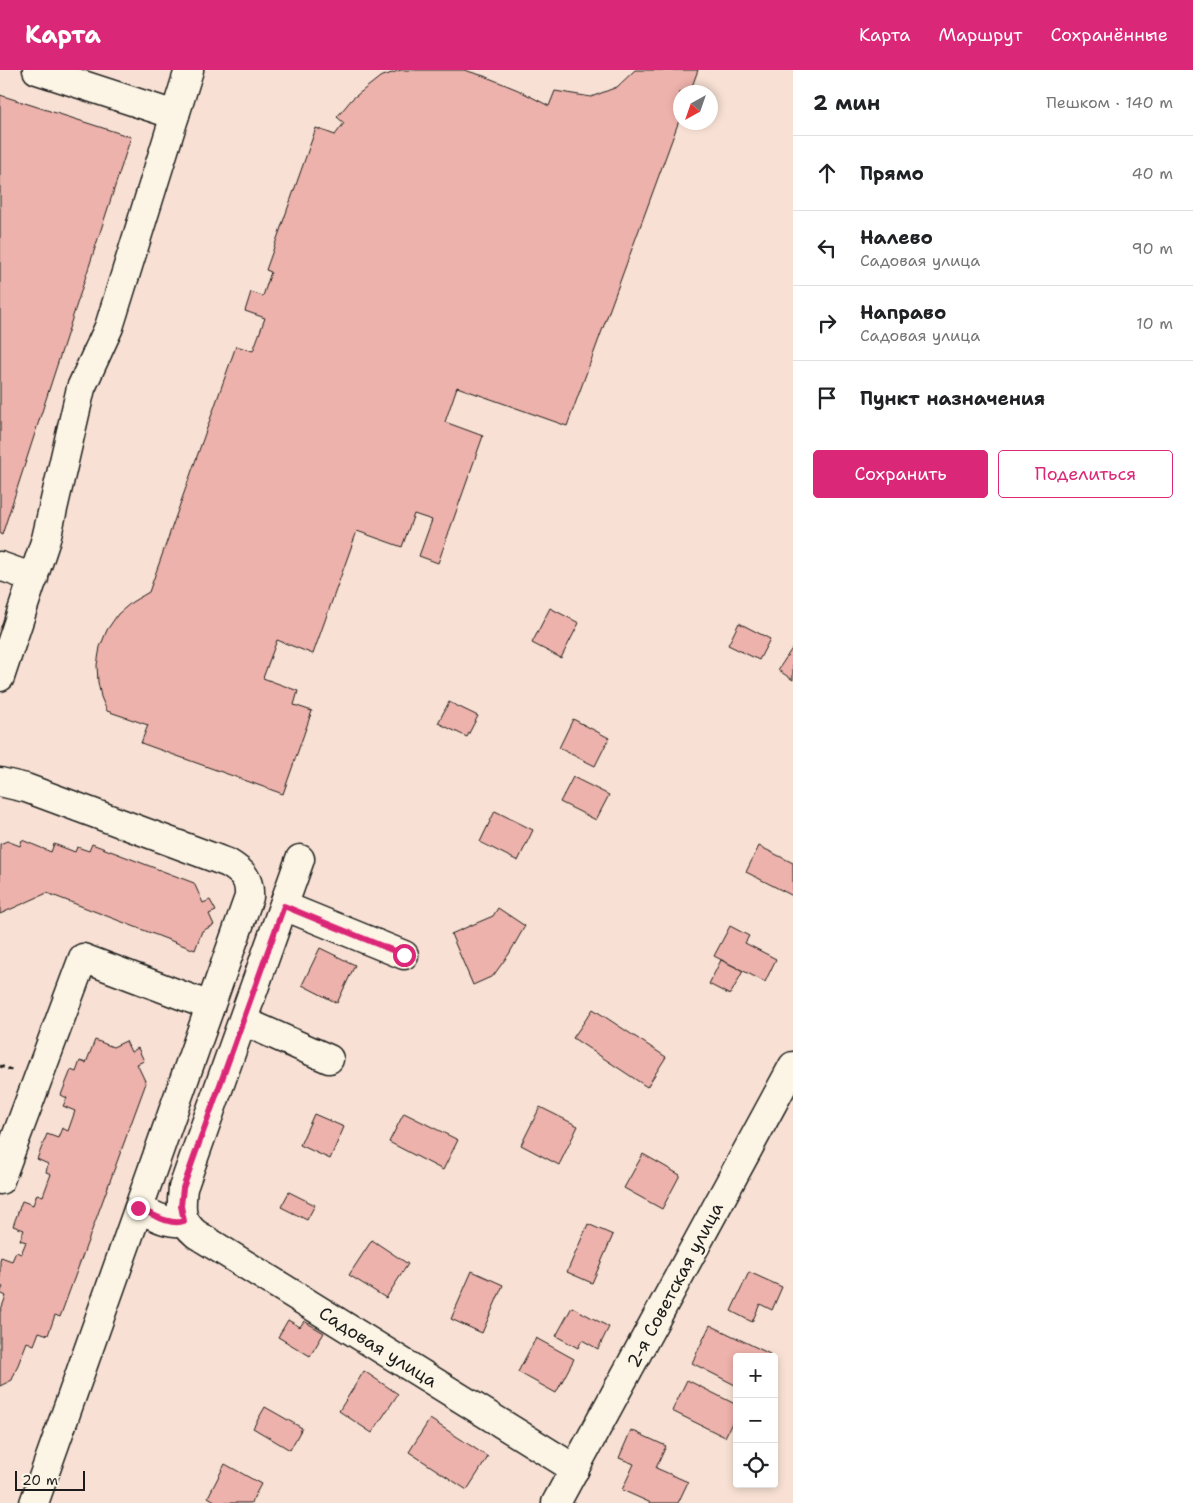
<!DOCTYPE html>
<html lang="ru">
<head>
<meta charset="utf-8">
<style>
  :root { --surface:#fff; --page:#f6f6f6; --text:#202124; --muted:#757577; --line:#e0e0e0; --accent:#db2777 }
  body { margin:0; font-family:"Shantell Sans",sans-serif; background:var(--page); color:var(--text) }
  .controls { position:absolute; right:15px; bottom:15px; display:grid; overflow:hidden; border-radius:5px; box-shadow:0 2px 8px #0003 }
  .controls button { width:45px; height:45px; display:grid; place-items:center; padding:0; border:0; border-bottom:1px solid var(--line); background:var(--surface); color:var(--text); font:25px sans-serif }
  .compass { position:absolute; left:673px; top:15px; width:45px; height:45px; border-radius:50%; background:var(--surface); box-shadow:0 2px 8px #0003; rotate:220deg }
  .scale { position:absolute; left:15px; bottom:12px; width:70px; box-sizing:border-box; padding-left:5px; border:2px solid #1c1c1c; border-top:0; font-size:14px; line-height:18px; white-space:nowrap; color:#1c1c1c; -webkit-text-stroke:4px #fcf5e5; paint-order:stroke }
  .stop { position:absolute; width:15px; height:15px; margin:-11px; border:4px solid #db2777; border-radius:50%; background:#fff }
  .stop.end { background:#db2777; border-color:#fff; box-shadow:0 1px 5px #0008 }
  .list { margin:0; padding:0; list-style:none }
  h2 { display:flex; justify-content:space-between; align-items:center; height:65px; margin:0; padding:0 20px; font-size:21px }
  h2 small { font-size:16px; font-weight:400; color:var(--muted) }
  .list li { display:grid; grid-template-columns:32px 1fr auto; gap:15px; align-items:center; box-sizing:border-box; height:75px; padding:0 20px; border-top:1px solid var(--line) }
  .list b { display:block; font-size:19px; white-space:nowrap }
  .list p { margin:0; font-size:16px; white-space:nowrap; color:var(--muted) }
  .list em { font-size:16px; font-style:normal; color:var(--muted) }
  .actions { display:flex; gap:10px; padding:15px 20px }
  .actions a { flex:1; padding:11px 0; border:1px solid var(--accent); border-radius:5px; text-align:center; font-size:18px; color:var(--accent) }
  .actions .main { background:var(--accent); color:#fff }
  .icon { flex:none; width:28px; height:28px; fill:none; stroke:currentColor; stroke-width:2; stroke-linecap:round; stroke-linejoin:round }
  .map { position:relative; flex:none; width:793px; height:1433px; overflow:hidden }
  header { display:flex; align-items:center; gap:30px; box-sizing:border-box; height:70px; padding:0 25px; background:var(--accent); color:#fff }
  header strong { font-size:24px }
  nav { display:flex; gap:28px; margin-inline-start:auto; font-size:18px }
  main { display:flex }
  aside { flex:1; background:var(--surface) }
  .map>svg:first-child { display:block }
  .building { fill:#edb2ab; stroke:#1c1c1c }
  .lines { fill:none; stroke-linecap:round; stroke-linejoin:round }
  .minor-casing { stroke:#1c1c1c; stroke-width:31 }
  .path { stroke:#1c1c1c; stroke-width:3; stroke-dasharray:4 4; stroke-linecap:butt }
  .minor { stroke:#fcf5e5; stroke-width:28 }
  .route { stroke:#db2777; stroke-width:6 }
  .labels { text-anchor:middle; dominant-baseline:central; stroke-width:5; stroke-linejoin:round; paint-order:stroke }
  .street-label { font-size:18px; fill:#1c1c1c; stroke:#fcf5e5 }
</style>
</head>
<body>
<header>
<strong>Карта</strong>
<nav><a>Карта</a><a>Маршрут</a><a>Сохранённые</a></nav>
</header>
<main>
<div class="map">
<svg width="793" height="1433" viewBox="0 0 793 1433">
  <rect width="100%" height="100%" fill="#f8e1d4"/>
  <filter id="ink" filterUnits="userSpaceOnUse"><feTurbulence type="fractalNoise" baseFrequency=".02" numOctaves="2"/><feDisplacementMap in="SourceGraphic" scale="10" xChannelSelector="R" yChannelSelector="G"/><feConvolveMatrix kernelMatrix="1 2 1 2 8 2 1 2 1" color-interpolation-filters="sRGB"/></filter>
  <g filter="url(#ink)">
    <!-- building -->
    <g class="building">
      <path d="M401,0H464L484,6L518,20L549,36L555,21L591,27L617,17L635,0H698L690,22H680V48L567,356L457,317L445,352L483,366L438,493L419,486L432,450L414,444L402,477L357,461L313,584L277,570L263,608L298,621L294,635L312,641L283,724L141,673L148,655L107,641L101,627L98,612L97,595L100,577L107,560L118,544L132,532L149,522L236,276L253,281L265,248L245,241L251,222L263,226L271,202L266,200L316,58L335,65L344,53L337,47L352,29L380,7Z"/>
      <path d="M0,25L131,67L2,465L0,464Z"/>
      <path d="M550,538L579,553L561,588L532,573Z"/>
      <path d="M739,553L770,569L759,590L728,575Z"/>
      <path d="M793,577V610L778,600Z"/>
      <path d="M449,632L478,646L467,667L438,653Z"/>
      <path d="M573,649L609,668L595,696L559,678Z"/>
      <path d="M573,707L609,725L596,750L560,732Z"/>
      <path d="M495,741L533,760L518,791L480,772Z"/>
      <path d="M22,770L51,782L54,774L75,782L77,777L89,781L92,774L194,813L203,833L210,830L216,841L209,844L214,855L202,861L195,880L47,823L0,844V774L7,771L20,776Z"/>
      <path d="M759,776L793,793V826L746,802Z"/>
      <path d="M498,838L525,856L509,884L493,906L473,915L451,864L493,846Z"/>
      <path d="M730,856L749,866L745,873L776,889L765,912L714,886Z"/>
      <path d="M320,878L355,895L337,933L302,915Z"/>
      <path d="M721,890L743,901L730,925L709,914Z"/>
      <path d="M593,939L666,987L647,1017L573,968Z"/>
      <path d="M95,970L113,977L126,971L131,982L138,978L144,991L137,994L146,1013L60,1247L55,1245L48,1265L39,1262L34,1275L27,1272L12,1310L0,1316V1242L6,1226L0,1223L3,1217L0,1216V1190L1,1187L12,1191L16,1182L21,1184L26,1172L20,1170L24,1160L13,1156L22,1131L33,1135L37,1124L43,1126L51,1104L46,1102L48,1094L37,1089L47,1064L58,1068L62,1058L68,1061L75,1041L63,1036L67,1028L61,1025L71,1000L76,1002L80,991L86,993Z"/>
      <path d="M540,1037L578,1056L559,1095L521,1075Z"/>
      <path d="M404,1043L458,1070L443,1100L389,1072Z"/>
      <path d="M314,1044L344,1057L330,1089L300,1075Z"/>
      <path d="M643,1084L680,1105L662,1139L624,1118Z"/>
      <path d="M289,1122L315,1135L307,1150L281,1137Z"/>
      <path d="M588,1154L613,1165L592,1213L567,1202Z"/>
      <path d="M372,1170L408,1194L386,1228L349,1205Z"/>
      <path d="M472,1201L503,1215L482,1263L451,1249Z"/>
      <path d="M749,1202L782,1217L772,1240L760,1234L752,1252L731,1241Z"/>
      <path d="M572,1237L609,1257L598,1279L582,1270L578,1278L556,1266Z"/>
      <path d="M288,1250L300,1257L304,1251L324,1263L310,1286L278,1267Z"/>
      <path d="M710,1255L770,1284L769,1287H737V1316L692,1293Z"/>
      <path d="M536,1268L574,1289L556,1323L518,1302Z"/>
      <path d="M364,1301L398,1324L372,1363L339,1341Z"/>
      <path d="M687,1310L737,1335V1343L725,1367L672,1341Z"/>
      <path d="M265,1337L302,1358L290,1380L253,1358Z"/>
      <path d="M430,1349L488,1387L467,1420L409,1382Z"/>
      <path d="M631,1360L666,1376L656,1398L688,1412L678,1433H651L622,1420L634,1394L619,1388Z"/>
      <path d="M225,1394L261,1414L251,1433H218L208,1427Z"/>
    </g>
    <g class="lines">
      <!-- minor casing -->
      <g class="minor-casing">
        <g id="minor">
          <path d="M37,0L175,45"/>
          <path d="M0,496L34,508"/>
          <path d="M0,607L46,469L81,318L109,257L189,0"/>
          <path d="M0,712L26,718L228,793C243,802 250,809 249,827L34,1433"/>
          <path d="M300,789L183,1118C181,1138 179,1150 196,1164L575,1399"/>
          <path d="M284,836L404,885"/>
          <path d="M243,951L329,989"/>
          <path d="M0,1110L83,888L210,936"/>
          <path d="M139,1139C152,1144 169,1156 184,1151"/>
          <path d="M556,1433L793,996"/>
        </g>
      </g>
      <!-- path -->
      <path class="path" d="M0,996L14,1001"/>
      <!-- minor -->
      <use href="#minor" class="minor"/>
    </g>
  </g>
  <g class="lines" filter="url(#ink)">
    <!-- route -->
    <path class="route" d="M138,1138C152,1144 170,1156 184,1151L181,1136L183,1118L284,836L404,885"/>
  </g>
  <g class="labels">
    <!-- street labels -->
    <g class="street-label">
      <text transform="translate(675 1215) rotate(-62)">2-я Советская улица</text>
      <text transform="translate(378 1277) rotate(32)">Садовая улица</text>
    </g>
  </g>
</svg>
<div class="controls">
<button>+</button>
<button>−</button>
<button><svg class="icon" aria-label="locate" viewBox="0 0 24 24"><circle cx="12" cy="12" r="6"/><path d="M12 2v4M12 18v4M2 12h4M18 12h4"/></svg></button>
</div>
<svg class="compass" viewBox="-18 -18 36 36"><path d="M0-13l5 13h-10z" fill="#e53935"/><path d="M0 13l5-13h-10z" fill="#757577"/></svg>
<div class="scale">20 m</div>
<div class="stop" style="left:404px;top:885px"></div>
<div class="stop end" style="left:138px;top:1138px"></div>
</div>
<aside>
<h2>2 мин<small>Пешком · 140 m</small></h2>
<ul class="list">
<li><svg class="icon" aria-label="ahead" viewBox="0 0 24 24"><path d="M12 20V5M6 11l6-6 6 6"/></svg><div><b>Прямо</b></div><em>40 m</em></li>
<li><svg class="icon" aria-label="left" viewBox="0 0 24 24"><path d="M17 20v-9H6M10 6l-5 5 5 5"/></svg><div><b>Налево</b><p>Садовая улица</p></div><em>90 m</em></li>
<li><svg class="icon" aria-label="right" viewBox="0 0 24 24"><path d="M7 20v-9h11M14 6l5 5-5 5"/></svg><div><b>Направо</b><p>Садовая улица</p></div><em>10 m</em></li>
<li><svg class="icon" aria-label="arrive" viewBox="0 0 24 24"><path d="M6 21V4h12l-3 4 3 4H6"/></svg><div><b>Пункт назначения</b></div></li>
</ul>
<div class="actions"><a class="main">Сохранить</a><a>Поделиться</a></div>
</aside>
</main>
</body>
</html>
